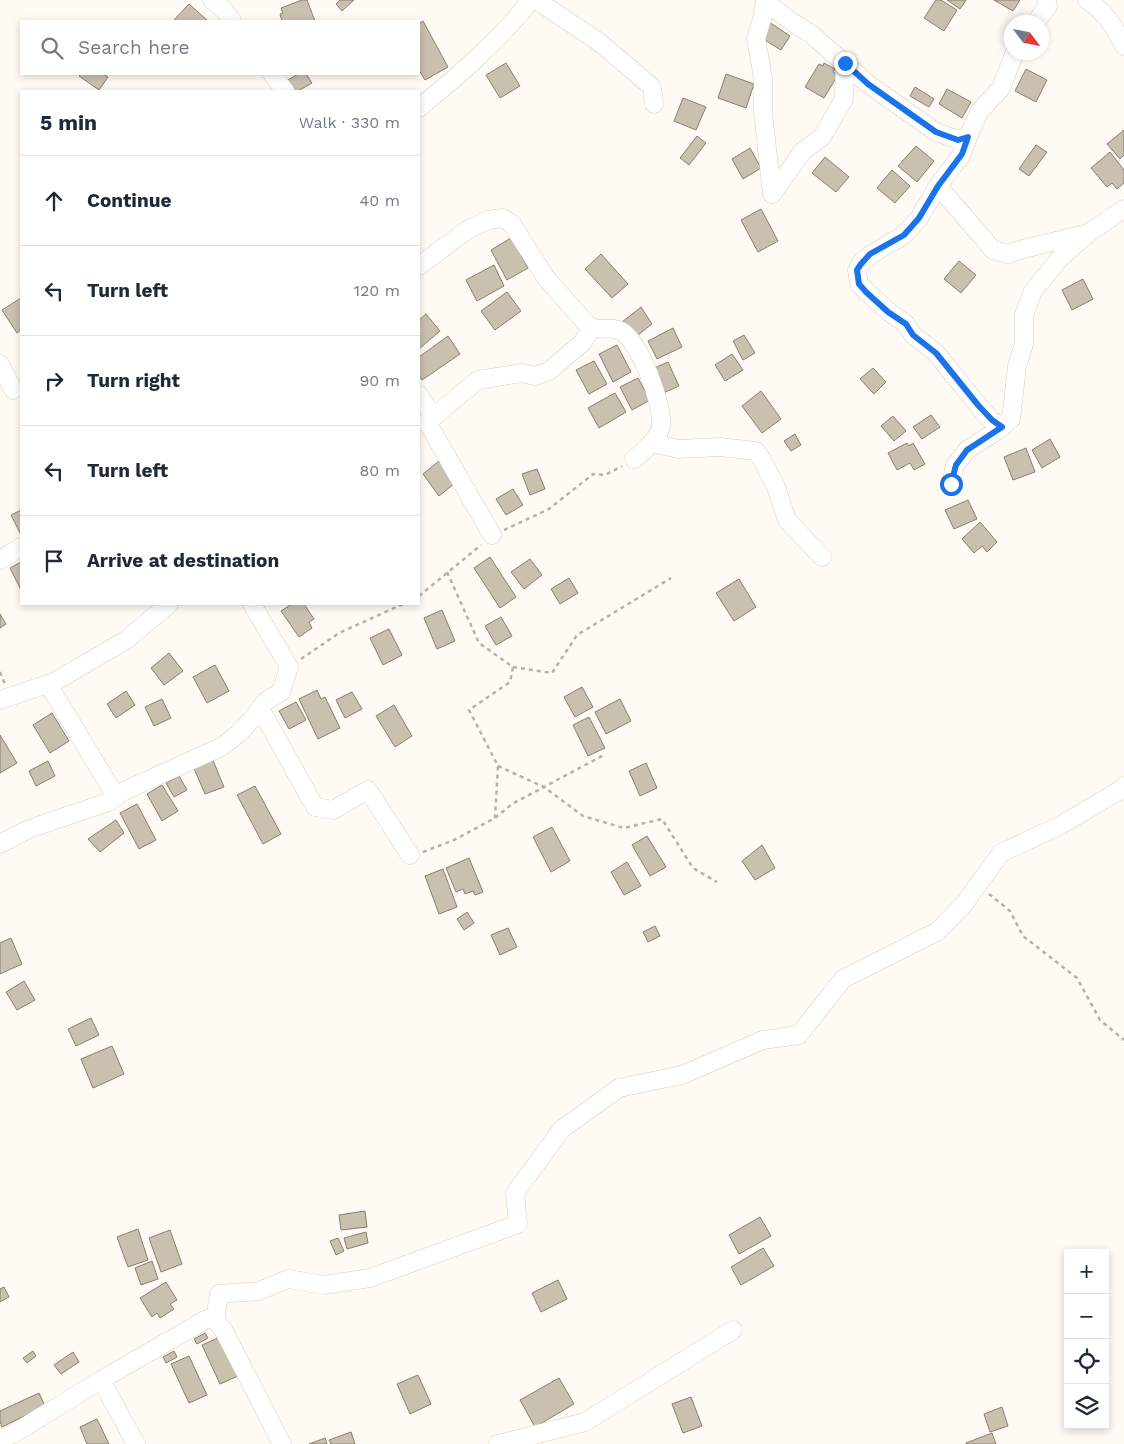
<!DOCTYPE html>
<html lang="en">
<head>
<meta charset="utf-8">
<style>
  :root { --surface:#fff; --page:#f2f2f3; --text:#1f2937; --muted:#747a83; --line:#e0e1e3 }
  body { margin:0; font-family:"Work Sans",sans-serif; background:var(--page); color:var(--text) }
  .controls { position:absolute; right:15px; bottom:15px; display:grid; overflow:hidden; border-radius:0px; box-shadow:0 2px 8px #0003 }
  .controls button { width:45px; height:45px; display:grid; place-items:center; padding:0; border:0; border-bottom:1px solid var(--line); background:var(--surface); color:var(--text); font:25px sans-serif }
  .compass { position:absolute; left:1004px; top:15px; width:45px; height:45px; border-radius:50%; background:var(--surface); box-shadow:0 2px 8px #0003; rotate:122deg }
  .stop { position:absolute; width:15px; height:15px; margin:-11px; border:4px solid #1a73e8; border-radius:50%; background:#fff }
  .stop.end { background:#1a73e8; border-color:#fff; box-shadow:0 1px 5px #0008 }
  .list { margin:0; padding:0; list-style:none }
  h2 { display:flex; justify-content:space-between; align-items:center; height:65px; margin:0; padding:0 20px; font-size:21px }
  h2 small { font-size:16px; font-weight:400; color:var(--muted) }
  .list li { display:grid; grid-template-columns:32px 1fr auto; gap:15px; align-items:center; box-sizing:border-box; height:90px; padding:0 20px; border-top:1px solid var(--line) }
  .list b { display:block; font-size:19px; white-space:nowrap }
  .list em { font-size:16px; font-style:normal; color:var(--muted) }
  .icon { flex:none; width:28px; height:28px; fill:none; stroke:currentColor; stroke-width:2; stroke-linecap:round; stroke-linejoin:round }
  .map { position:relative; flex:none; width:1124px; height:1444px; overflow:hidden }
  .search { position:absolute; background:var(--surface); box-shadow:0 2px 8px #0003; left:20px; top:20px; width:400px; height:55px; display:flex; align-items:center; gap:12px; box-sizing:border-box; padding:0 18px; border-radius:0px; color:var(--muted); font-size:19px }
  .panel { position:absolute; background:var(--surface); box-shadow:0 2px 8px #0003; left:20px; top:90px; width:400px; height:515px; border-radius:0px }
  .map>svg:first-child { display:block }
  .building { fill:#cac0b0; stroke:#887f70 }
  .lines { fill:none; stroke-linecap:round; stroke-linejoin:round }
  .minor-casing { stroke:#d7cdbd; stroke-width:19 }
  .path { stroke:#b6b2ab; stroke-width:2.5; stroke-dasharray:4 4; stroke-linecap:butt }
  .minor { stroke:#fff; stroke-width:18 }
  .route { stroke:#1a73e8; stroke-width:6 }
</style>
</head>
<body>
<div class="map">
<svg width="1124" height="1444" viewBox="0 0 1124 1444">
  <rect width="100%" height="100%" fill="#fffbf4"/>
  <!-- building -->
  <g class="building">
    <path d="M302,0H307L315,21H282L280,14L283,13L281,8Z"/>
    <path d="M340,0H354L342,11L336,4Z"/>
    <path d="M936,0H941L957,10L944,31L924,18Z"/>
    <path d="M947,0H966L960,9Z"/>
    <path d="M994,0H1020L1013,11Z"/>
    <path d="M189,4L207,20L206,21H173Z"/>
    <path d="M423,21L448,67L425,80L419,70V24Z"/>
    <path d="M769,22L790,36L781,50L760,37Z"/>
    <path d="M506,63L520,86L500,98L486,75Z"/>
    <path d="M824,63L835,69L833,72L838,75L824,98L805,87L819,64L823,66Z"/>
    <path d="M1026,69L1047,80L1036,102L1015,91Z"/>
    <path d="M81,74H103L108,77L99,90L79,76Z"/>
    <path d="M298,74H306L312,83L298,91H293L286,81Z"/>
    <path d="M726,74L754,84L746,108L718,98Z"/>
    <path d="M915,87L934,99L929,107L910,96Z"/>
    <path d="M947,89L971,102L962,118L939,104Z"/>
    <path d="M683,98L706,107L696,130L674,121Z"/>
    <path d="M1124,130V155L1120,159L1107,144Z"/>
    <path d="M697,136L706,143L689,165L680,158Z"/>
    <path d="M1036,145L1047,152L1029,176L1019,169Z"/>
    <path d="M916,146L934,161L917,182L898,166Z"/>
    <path d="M750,148L761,168L743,179L732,159Z"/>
    <path d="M1110,152L1124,170V183L1117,189L1112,183L1107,187L1091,168Z"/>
    <path d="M825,157L849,177L836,192L812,173Z"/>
    <path d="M892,170L910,186L895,203L877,188Z"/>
    <path d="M761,209L778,241L758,252L741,220Z"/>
    <path d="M511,238L528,268L507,280L491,250Z"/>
    <path d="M601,254L628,284L612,298L585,269Z"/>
    <path d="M959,261L976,275L961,293L944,279Z"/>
    <path d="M494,265L504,286L477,301L466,280Z"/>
    <path d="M1083,279L1093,299L1072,310L1062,290Z"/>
    <path d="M507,292L521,311L495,330L481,311Z"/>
    <path d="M21,298V330L17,333L2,310Z"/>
    <path d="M641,307L652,324L634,338L622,322Z"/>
    <path d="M426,314L440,331L419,349V320Z"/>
    <path d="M673,328L682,347L657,359L648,341Z"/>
    <path d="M744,335L755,353L743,360L733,341Z"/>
    <path d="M448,336L460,354L422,380L419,376V357Z"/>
    <path d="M617,345L631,372L613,382L599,354Z"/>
    <path d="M732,354L743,370L725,381L715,365Z"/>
    <path d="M594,361L607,384L589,394L576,370Z"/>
    <path d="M668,362L679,386L661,394L650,370Z"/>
    <path d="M873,368L886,382L874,394L860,379Z"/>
    <path d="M638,378L650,400L632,410L620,387Z"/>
    <path d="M761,391L781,419L762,433L742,406Z"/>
    <path d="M615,393L626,412L599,428L588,408Z"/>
    <path d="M931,415L940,427L922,439L913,427Z"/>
    <path d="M893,416L906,431L894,441L881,426Z"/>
    <path d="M795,434L801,445L791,451L784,441Z"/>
    <path d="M1050,439L1060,457L1042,468L1032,450Z"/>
    <path d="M907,443L909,446L913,443L925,464L914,470L910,463L897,470L888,453Z"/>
    <path d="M1026,448L1035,472L1013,480L1004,457Z"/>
    <path d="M439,461L455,483L439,496L423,474Z"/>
    <path d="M537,469L545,489L530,495L522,474Z"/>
    <path d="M513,489L523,505L506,515L496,499Z"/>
    <path d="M968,500L977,519L954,529L945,510Z"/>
    <path d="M21,510V535L11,515Z"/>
    <path d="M980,522L997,542L987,552L982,546L974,553L962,539Z"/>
    <path d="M490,557L516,597L500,608L474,568Z"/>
    <path d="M530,559L542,575L524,589L511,572Z"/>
    <path d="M21,562V590L10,568Z"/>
    <path d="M569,578L578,593L560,604L551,589Z"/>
    <path d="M739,579L756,607L734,621L716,593Z"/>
    <path d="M292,604H304L314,619L309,622L312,628L299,637L281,611Z"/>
    <path d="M442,610L455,641L437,649L424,618Z"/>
    <path d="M0,614L6,624L0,628Z"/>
    <path d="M501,617L512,636L496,645L485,626Z"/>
    <path d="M389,629L402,655L383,665L370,638Z"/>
    <path d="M169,653L183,671L164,685L151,668Z"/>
    <path d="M215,665L229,691L207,703L193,677Z"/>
    <path d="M582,687L593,707L575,717L564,697Z"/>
    <path d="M317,690L321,699L325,697L340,728L318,739L299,699Z"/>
    <path d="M126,691L135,705L116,718L107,704Z"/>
    <path d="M352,692L362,709L345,718L336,700Z"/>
    <path d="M162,699L171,718L154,726L145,707Z"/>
    <path d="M620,699L631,721L606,734L595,712Z"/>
    <path d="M296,702L306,720L289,729L279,711Z"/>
    <path d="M394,705L412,736L395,747L376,716Z"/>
    <path d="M52,713L69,741L50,753L33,725Z"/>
    <path d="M589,717L605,748L588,756L573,725Z"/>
    <path d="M0,735L17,763L0,773Z"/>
    <path d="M212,758L224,787L205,794L193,766Z"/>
    <path d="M48,761L55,776L36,786L29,771Z"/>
    <path d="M646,763L657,788L640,796L629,771Z"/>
    <path d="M179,776L187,790L174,797L166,783Z"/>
    <path d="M162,785L178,811L162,821L147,794Z"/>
    <path d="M255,786L281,834L263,844L237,795Z"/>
    <path d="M137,804L156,840L139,849L120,813Z"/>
    <path d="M116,820L124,833L100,852L88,839Z"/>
    <path d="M552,827L570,861L551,872L533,837Z"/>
    <path d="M647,836L666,867L650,876L632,845Z"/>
    <path d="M762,845L775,868L755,880L742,861Z"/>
    <path d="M469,858L483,892L475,895L473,891L465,894L463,889L456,892L446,868Z"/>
    <path d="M627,862L641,886L624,895L611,872Z"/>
    <path d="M443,869L457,907L439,914L425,876Z"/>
    <path d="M467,912L474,923L464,930L457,919Z"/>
    <path d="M655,926L660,936L648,942L643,932Z"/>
    <path d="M508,928L517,947L500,955L491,935Z"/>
    <path d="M11,938L22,964L0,974V943Z"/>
    <path d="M24,981L35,1000L17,1010L6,992Z"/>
    <path d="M91,1018L99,1035L76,1046L68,1029Z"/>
    <path d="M112,1046L124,1074L93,1088L81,1059Z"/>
    <path d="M365,1211L367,1227L341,1230L339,1215Z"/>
    <path d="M760,1217L771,1236L739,1254L729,1235Z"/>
    <path d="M138,1229L148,1260L128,1267L117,1237Z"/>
    <path d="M170,1230L182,1264L161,1272L149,1238Z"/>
    <path d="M366,1232L368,1243L347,1249L344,1238Z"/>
    <path d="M338,1238L344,1251L336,1255L330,1241Z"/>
    <path d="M763,1248L774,1266L741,1285L731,1267Z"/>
    <path d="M152,1261L158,1279L141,1285L135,1268Z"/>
    <path d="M558,1280L567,1299L541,1312L532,1293Z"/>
    <path d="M166,1282L177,1300L170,1304L174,1309L160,1318L157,1313L152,1317L140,1298Z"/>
    <path d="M4,1287L9,1297L0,1302V1289Z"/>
    <path d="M205,1333L208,1338L197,1344L194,1339Z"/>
    <path d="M220,1337L238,1376L220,1384L202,1345Z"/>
    <path d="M33,1351L36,1356L27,1363L23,1358Z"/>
    <path d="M174,1351L177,1357L166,1363L163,1357Z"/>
    <path d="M73,1352L79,1362L61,1374L54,1365Z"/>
    <path d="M189,1356L207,1395L189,1403L171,1364Z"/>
    <path d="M418,1375L431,1404L410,1414L397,1384Z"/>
    <path d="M559,1378L574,1404L535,1427L520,1400Z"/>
    <path d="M39,1393L45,1406L2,1427L0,1421V1411Z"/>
    <path d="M691,1397L702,1426L683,1433L672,1404Z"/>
    <path d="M1002,1407L1008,1426L990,1432L984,1414Z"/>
    <path d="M97,1419L109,1444H87L80,1427Z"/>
    <path d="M351,1432L355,1444H331L329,1440Z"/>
    <path d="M992,1433L996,1444H966V1443Z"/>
    <path d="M325,1438L327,1444H309Z"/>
  </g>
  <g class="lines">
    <!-- minor casing -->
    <g class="minor-casing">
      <g id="minor">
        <path d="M212,0L224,10L232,21"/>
        <path d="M536,0L599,42L652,87L654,104"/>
        <path d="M765,0L762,19L756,38L763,78V112L772,194"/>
        <path d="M1087,0C1107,14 1114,26 1124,46"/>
        <path d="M765,1L789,20L811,34L868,84L936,132L959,140L968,137L979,112L1001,88L1015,52"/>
        <path d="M1036,22L1048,6L1046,0"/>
        <path d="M272,74L285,91"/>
        <path d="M419,108C459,75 499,41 531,0"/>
        <path d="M968,137L962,154L938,186L919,218L904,235L870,255L861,263L857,270L859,284L866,291L889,312L906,324L913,335L936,353L978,405L991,420L1002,427"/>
        <path d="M938,186L993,250L1008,254L1019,250L1085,234"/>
        <path d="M772,194L803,151L822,137L844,99L845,63"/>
        <path d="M419,266L467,230L488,220L503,218L512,224L546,278L585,322C587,324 589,326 591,327C599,331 612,326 621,331C639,340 663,404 661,424C660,439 645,450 634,459"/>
        <path d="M0,364L13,390"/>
        <path d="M419,395L434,417"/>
        <path d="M651,443L679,449L720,447L756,451L761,458L776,487L787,520L822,557"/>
        <path d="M951,484L955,465L967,450L995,432L1011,419L1017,366L1024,344V315L1033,291L1060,258L1090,232L1124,209"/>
        <path d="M492,535L427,422L478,380L522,373L535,376L549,371L582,343L592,328"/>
        <path d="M0,560L21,547"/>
        <path d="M48,684L116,797"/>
        <path d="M0,700L54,682L126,640L169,604"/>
        <path d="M260,708L315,807L333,810L368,790L410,855"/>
        <path d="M0,844L29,829L108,802L124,791L223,746L238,734L253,718L266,701L281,692L289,667L252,604"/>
        <path d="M215,1320L219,1294L259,1291L288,1279L324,1285L370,1278L518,1224L515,1193L562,1129L619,1088L682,1075L763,1040L799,1035L843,979L938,931L964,904L1001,853L1061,825L1122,789L1124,786"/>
        <path d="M101,1380L136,1444"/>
        <path d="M0,1439L13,1434L101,1380L205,1320L211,1318L215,1320L224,1331L282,1444"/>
        <path d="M498,1444L585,1422L733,1330"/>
      </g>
    </g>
    <!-- path -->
    <g class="path">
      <path d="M504,530L549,509L593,474L605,475L622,466"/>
      <path d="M447,572L479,643L513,667L510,682L469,710L498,766L495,818"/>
      <path d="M419,596L481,545"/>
      <path d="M301,659L339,633L403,604"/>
      <path d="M513,667L552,673L577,635L671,578"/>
      <path d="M0,672L5,684"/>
      <path d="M498,766L544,787L583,816L624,828L662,819L693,868L717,882"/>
      <path d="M423,852L454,840L495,818L512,804L604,755"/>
      <path d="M989,894L1010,911L1023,936L1077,978L1100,1020L1124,1040"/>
    </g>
    <!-- minor -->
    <use href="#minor" class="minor"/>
  </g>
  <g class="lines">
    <!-- route -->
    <path class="route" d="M845,63L868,84L936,132L958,140L968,137L962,154L938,186L919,218L904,235L870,254L861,264L857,270L859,284L866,292L888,312L906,324L913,335L936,353L978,405L992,420L1002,427L967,450L956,465L951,484"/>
  </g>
</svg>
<div class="controls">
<button>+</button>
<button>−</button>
<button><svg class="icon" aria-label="locate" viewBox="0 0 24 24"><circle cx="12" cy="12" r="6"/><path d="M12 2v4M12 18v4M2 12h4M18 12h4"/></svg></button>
<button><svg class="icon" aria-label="layers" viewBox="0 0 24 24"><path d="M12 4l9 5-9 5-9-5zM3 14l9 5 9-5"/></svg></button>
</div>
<svg class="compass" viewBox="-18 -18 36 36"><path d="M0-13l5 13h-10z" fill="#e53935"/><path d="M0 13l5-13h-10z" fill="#747a83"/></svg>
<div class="stop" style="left:951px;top:484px"></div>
<div class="stop end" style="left:845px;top:63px"></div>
<div class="search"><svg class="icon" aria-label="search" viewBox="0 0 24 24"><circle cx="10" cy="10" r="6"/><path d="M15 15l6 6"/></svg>Search here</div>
<section class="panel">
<h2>5 min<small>Walk · 330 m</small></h2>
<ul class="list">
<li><svg class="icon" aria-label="ahead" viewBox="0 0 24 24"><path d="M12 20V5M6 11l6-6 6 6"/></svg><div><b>Continue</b></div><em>40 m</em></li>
<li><svg class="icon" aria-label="left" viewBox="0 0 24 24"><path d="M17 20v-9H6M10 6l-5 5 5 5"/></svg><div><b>Turn left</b></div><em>120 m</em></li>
<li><svg class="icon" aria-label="right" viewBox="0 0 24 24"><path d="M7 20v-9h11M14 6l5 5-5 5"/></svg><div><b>Turn right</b></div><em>90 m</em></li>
<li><svg class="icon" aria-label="left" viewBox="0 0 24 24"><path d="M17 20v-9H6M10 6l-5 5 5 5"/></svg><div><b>Turn left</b></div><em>80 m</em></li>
<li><svg class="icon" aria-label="arrive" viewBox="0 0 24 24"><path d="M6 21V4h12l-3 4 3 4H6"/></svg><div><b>Arrive at destination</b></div></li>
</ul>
</section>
</div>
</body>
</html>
